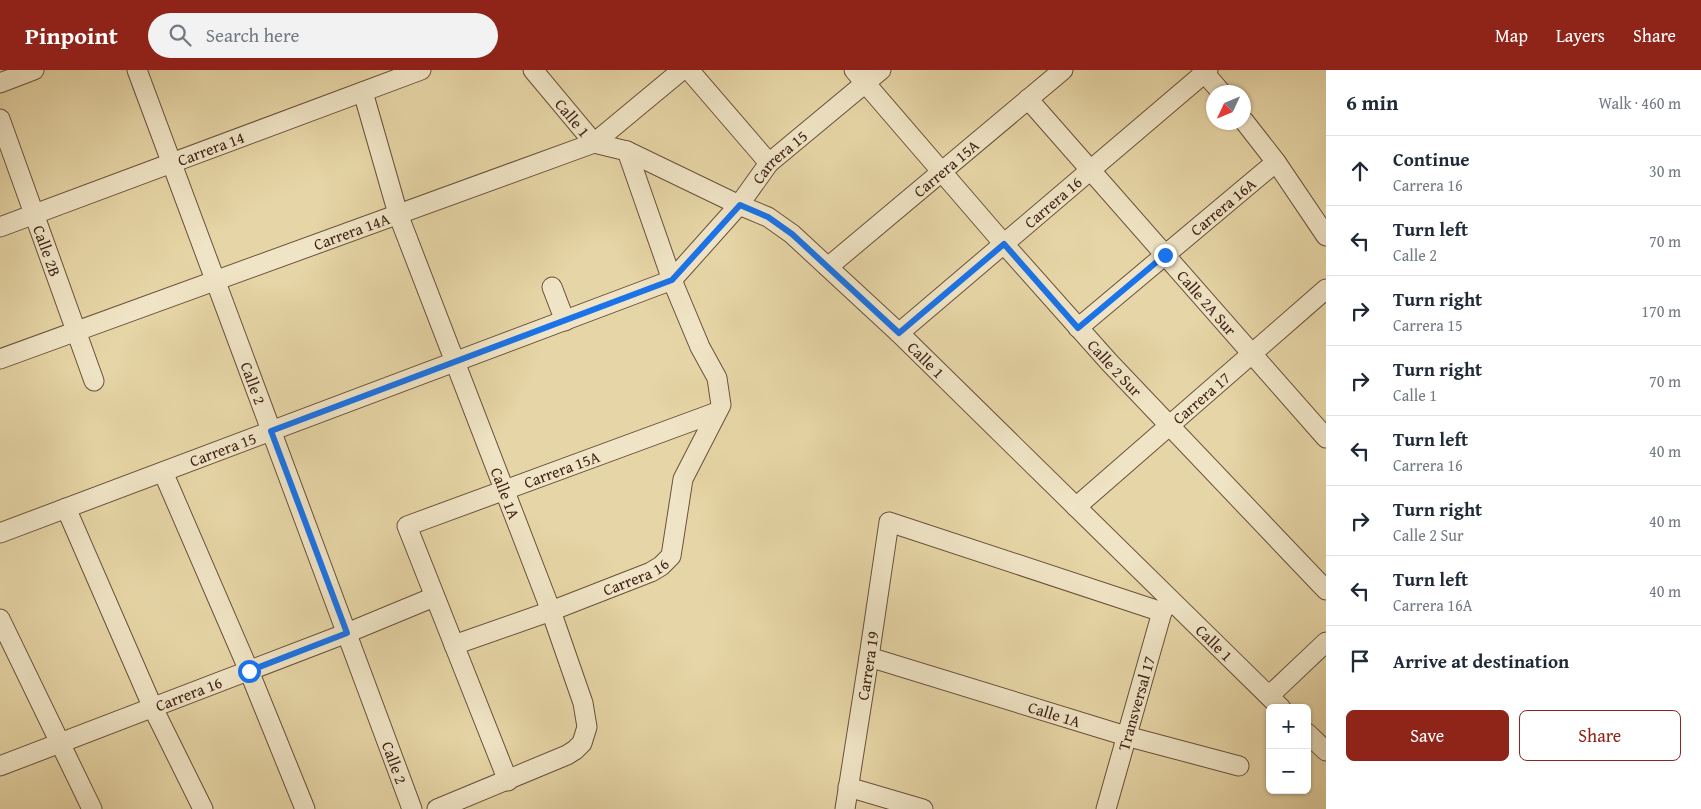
<!DOCTYPE html>
<html lang="en">
<head>
<meta charset="utf-8">
<style>
  :root { --surface:#fff; --page:#f2f2f3; --text:#1f2937; --muted:#747a83; --line:#e0e1e3; --accent:#8f2418 }
  body { margin:0; font-family:"Gentium Book Plus",serif; background:var(--page); color:var(--text) }
  .controls { position:absolute; right:15px; bottom:15px; display:grid; overflow:hidden; border-radius:8px; box-shadow:0 1px 4px #0004 }
  .controls button { width:45px; height:45px; display:grid; place-items:center; padding:0; border:0; border-bottom:1px solid var(--line); background:var(--surface); color:var(--text); font:25px sans-serif }
  .compass { position:absolute; left:1206px; top:15px; width:45px; height:45px; border-radius:50%; background:var(--surface); box-shadow:0 1px 4px #0004; rotate:226deg }
  .stop { position:absolute; width:15px; height:15px; margin:-11px; border:4px solid #1a73e8; border-radius:50%; background:#fff }
  .stop.end { background:#1a73e8; border-color:#fff; box-shadow:0 1px 5px #0008 }
  .list { margin:0; padding:0; list-style:none }
  h2 { display:flex; justify-content:space-between; align-items:center; height:65px; margin:0; padding:0 20px; font-size:21px }
  h2 small { font-size:16px; font-weight:400; color:var(--muted) }
  .list li { display:grid; grid-template-columns:32px 1fr auto; gap:15px; align-items:center; box-sizing:border-box; height:70px; padding:0 20px; border-top:1px solid var(--line) }
  .list b { display:block; font-size:19px; white-space:nowrap }
  .list p { margin:0; font-size:16px; white-space:nowrap; color:var(--muted) }
  .list em { font-size:16px; font-style:normal; color:var(--muted) }
  .actions { display:flex; gap:10px; padding:15px 20px }
  .actions a { flex:1; padding:11px 0; border:1px solid var(--accent); border-radius:8px; text-align:center; font-size:18px; color:var(--accent) }
  .actions .main { background:var(--accent); color:#fff }
  .icon { flex:none; width:28px; height:28px; fill:none; stroke:currentColor; stroke-width:2; stroke-linecap:round; stroke-linejoin:round }
  .map { position:relative; flex:none; width:1326px; height:739px; overflow:hidden }
  header { display:flex; align-items:center; gap:30px; box-sizing:border-box; height:70px; padding:0 25px; background:var(--accent); color:#fff }
  header strong { font-size:24px }
  nav { display:flex; gap:28px; margin-inline-start:auto; font-size:18px }
  .search { width:350px; height:45px; background:var(--page); display:flex; align-items:center; gap:12px; box-sizing:border-box; padding:0 18px; border-radius:28px; color:var(--muted); font-size:19px }
  main { display:flex }
  aside { flex:1; background:var(--surface) }
  .map>svg:first-child { display:block }
  .lines { fill:none; stroke-linecap:round; stroke-linejoin:round }
  .minor-casing { stroke:#6a503b; stroke-width:21 }
  .minor { stroke:#efe4c5; stroke-width:19 }
  .route { stroke:#1a73e8; stroke-width:6 }
  .labels { text-anchor:middle; dominant-baseline:central; stroke-width:5; stroke-linejoin:round; paint-order:stroke }
  .street-label { font-size:16px; fill:#412317; stroke:#efe4c5 }
</style>
</head>
<body>
<header>
<strong>Pinpoint</strong>
<div class="search"><svg class="icon" aria-label="search" viewBox="0 0 24 24"><circle cx="10" cy="10" r="6"/><path d="M15 15l6 6"/></svg>Search here</div>
<nav><a>Map</a><a>Layers</a><a>Share</a></nav>
</header>
<main>
<div class="map">
<svg width="1326" height="739" viewBox="0 0 1326 739">
  <rect width="100%" height="100%" fill="#e6d5a6"/>
  <filter id="stains"><feTurbulence type="fractalNoise" baseFrequency=".004" numOctaves="4"/><feColorMatrix values="0 0 0 0 .2 0 0 0 0 .09 0 0 0 0 .02 0 0 0 .5 -.17"/></filter>
  <radialGradient id="worn" r=".72"><stop offset=".6" stop-color="#630" stop-opacity="0"/><stop offset="1" stop-color="#630" stop-opacity=".3"/></radialGradient>
  <g class="lines">
    <!-- minor casing -->
    <g class="minor-casing">
      <g id="minor">
        <path id="s1" d="M137,0L412,739"/>
        <path id="s2" d="M533,0L594,73L627,81L739,135L768,147L792,164L899,263L1281,638"/>
        <path d="M689,0L769,93"/>
        <path id="s3" d="M854,0L1004,174L1109,292L1326,520"/>
        <path d="M1202,0L1221,22"/>
        <path d="M0,13L34,0"/>
        <path id="s4" d="M363,22L398,144L551,541L583,633L587,657L582,673L575,680L567,685L437,739"/>
        <path id="s5" d="M1028,29L1326,368"/>
        <path id="s6" d="M0,49L94,311"/>
        <path d="M1244,51L1276,92L1326,166"/>
        <path id="s7" d="M0,157L421,0"/>
        <path id="s8" d="M828,197L1063,0"/>
        <path d="M552,217L565,251"/>
        <path id="s9" d="M1078,258L1276,92"/>
        <path id="s10" d="M899,263L1208,0"/>
        <path id="s11" d="M0,289L594,73L682,0"/>
        <path d="M163,402L249,601L305,739"/>
        <path id="s12" d="M1076,437L1326,219"/>
        <path d="M66,438L153,638L203,739"/>
        <path id="s13" d="M0,463L672,210L739,135L769,93L881,0"/>
        <path d="M0,549L92,739"/>
        <path id="s14" d="M454,575L551,541L651,502L661,496L671,486L683,409L721,335L717,308L700,277L672,210L627,81"/>
        <path id="s15" d="M869,587L1126,666L1239,696"/>
        <path d="M1269,626L1326,572"/>
        <path d="M1307,663L1326,681"/>
        <path id="s16" d="M0,696L347,563L434,527"/>
        <path id="s17" d="M508,711L407,456L717,342"/>
        <path d="M848,717L923,739"/>
        <path id="s18" d="M845,739L869,587L889,452L1162,542"/>
        <path id="s19" d="M1106,739L1162,542L1168,532"/>
      </g>
    </g>
    <!-- minor -->
    <use href="#minor" class="minor"/>
  </g>
  <g class="lines">
    <!-- route -->
    <path class="route" d="M249,601L347,563L271,361L672,210L740,135L768,147L792,164L899,263L1004,174L1078,258L1165,185"/>
  </g>
  <g class="labels">
    <!-- street labels -->
    <g class="street-label">
      <text stroke="none"><textPath href="#s2" startOffset="62">Calle 1</textPath></text>
      <text stroke="none"><textPath href="#s7" startOffset="225">Carrera 14</textPath></text>
      <text stroke="none"><textPath href="#s13" startOffset="882">Carrera 15</textPath></text>
      <text stroke="none"><textPath href="#s8" startOffset="154">Carrera 15A</textPath></text>
      <text stroke="none"><textPath href="#s10" startOffset="202">Carrera 16</textPath></text>
      <text stroke="none"><textPath href="#s9" startOffset="189">Carrera 16A</textPath></text>
      <text stroke="none"><textPath href="#s11" startOffset="374">Carrera 14A</textPath></text>
      <text stroke="none"><textPath href="#s6" startOffset="140">Calle 2B</textPath></text>
      <text stroke="none"><textPath href="#s5" startOffset="271">Calle 2A Sur</textPath></text>
      <text stroke="none"><textPath href="#s2" startOffset="498">Calle 1</textPath></text>
      <text stroke="none"><textPath href="#s3" startOffset="396">Calle 2 Sur</textPath></text>
      <text stroke="none"><textPath href="#s1" startOffset="334">Calle 2</textPath></text>
      <text stroke="none"><textPath href="#s12" startOffset="166">Carrera 17</textPath></text>
      <text stroke="none"><textPath href="#s13" startOffset="238">Carrera 15</textPath></text>
      <text stroke="none"><textPath href="#s17" startOffset="439">Carrera 15A</textPath></text>
      <text stroke="none"><textPath href="#s4" startOffset="426">Calle 1A</textPath></text>
      <text stroke="none"><textPath href="#s14" startOffset="194">Carrera 16</textPath></text>
      <text stroke="none"><textPath href="#s2" startOffset="902">Calle 1</textPath></text>
      <text stroke="none"><textPath href="#s18" startOffset="145">Carrera 19</textPath></text>
      <text stroke="none"><textPath href="#s16" startOffset="202">Carrera 16</textPath></text>
      <text stroke="none"><textPath href="#s19" startOffset="110">Transversal 17</textPath></text>
      <text stroke="none"><textPath href="#s15" startOffset="194">Calle 1A</textPath></text>
      <text stroke="none"><textPath href="#s1" startOffset="739">Calle 2</textPath></text>
    </g>
  </g>
  <rect width="100%" height="100%" filter="url(#stains)"/>
  <rect width="100%" height="100%" fill="url(#worn)"/>
</svg>
<div class="controls">
<button>+</button>
<button>−</button>
</div>
<svg class="compass" viewBox="-18 -18 36 36"><path d="M0-13l5 13h-10z" fill="#e53935"/><path d="M0 13l5-13h-10z" fill="#747a83"/></svg>
<div class="stop" style="left:249px;top:601px"></div>
<div class="stop end" style="left:1165px;top:185px"></div>
</div>
<aside>
<h2>6 min<small>Walk · 460 m</small></h2>
<ul class="list">
<li><svg class="icon" aria-label="ahead" viewBox="0 0 24 24"><path d="M12 20V5M6 11l6-6 6 6"/></svg><div><b>Continue</b><p>Carrera 16</p></div><em>30 m</em></li>
<li><svg class="icon" aria-label="left" viewBox="0 0 24 24"><path d="M17 20v-9H6M10 6l-5 5 5 5"/></svg><div><b>Turn left</b><p>Calle 2</p></div><em>70 m</em></li>
<li><svg class="icon" aria-label="right" viewBox="0 0 24 24"><path d="M7 20v-9h11M14 6l5 5-5 5"/></svg><div><b>Turn right</b><p>Carrera 15</p></div><em>170 m</em></li>
<li><svg class="icon" aria-label="right" viewBox="0 0 24 24"><path d="M7 20v-9h11M14 6l5 5-5 5"/></svg><div><b>Turn right</b><p>Calle 1</p></div><em>70 m</em></li>
<li><svg class="icon" aria-label="left" viewBox="0 0 24 24"><path d="M17 20v-9H6M10 6l-5 5 5 5"/></svg><div><b>Turn left</b><p>Carrera 16</p></div><em>40 m</em></li>
<li><svg class="icon" aria-label="right" viewBox="0 0 24 24"><path d="M7 20v-9h11M14 6l5 5-5 5"/></svg><div><b>Turn right</b><p>Calle 2 Sur</p></div><em>40 m</em></li>
<li><svg class="icon" aria-label="left" viewBox="0 0 24 24"><path d="M17 20v-9H6M10 6l-5 5 5 5"/></svg><div><b>Turn left</b><p>Carrera 16A</p></div><em>40 m</em></li>
<li><svg class="icon" aria-label="arrive" viewBox="0 0 24 24"><path d="M6 21V4h12l-3 4 3 4H6"/></svg><div><b>Arrive at destination</b></div></li>
</ul>
<div class="actions"><a class="main">Save</a><a>Share</a></div>
</aside>
</main>
</body>
</html>
